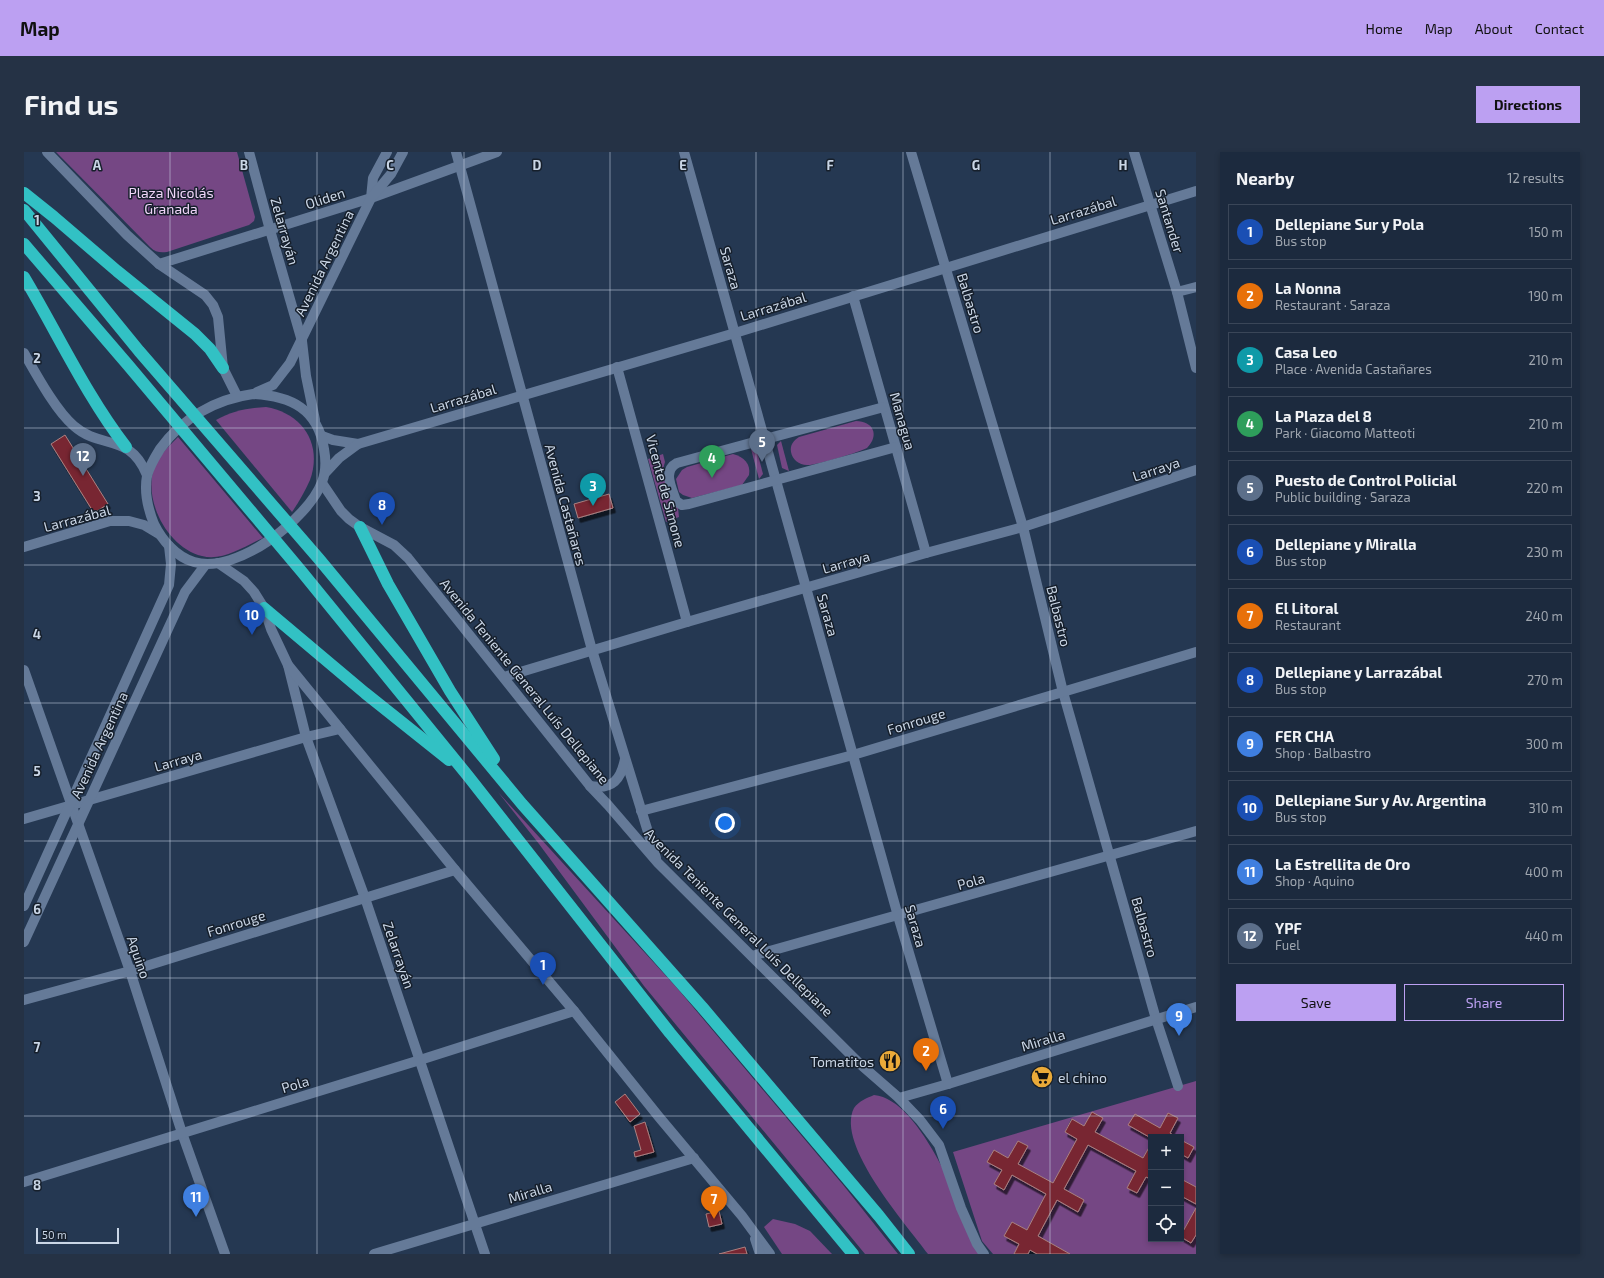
<!DOCTYPE html>
<html lang="en">
<head>
<meta charset="utf-8">
<style>
  :root { --surface:#1c2a3e; --page:#253245; --text:#f1f3f6; --muted:#a0a7b0; --line:#3a4658; --accent:#bca0f2 }
  body { margin:0; font-family:"Exo 2",sans-serif; background:var(--page); color:var(--text) }
  .controls { position:absolute; right:12px; bottom:12px; display:grid; overflow:hidden; border-radius:0px; box-shadow:0 2px 6px #0003 }
  .controls button { width:36px; height:36px; display:grid; place-items:center; padding:0; border:0; border-bottom:1px solid var(--line); background:var(--surface); color:var(--text); font:20px sans-serif }
  .scale { position:absolute; left:12px; bottom:10px; width:83px; box-sizing:border-box; padding-left:4px; border:2px solid #cad6e6; border-top:0; font-size:11px; line-height:14px; white-space:nowrap; color:#cad6e6; -webkit-text-stroke:3px #161f2b; paint-order:stroke }
  .you { position:absolute; left:701px; top:671px; width:14px; height:14px; margin:-10px; border:3px solid #fff; border-radius:50%; background:#1a73e8; box-shadow:0 0 0 6px #1a73e833 }
  .badge { display:grid; place-items:center; width:26px; height:26px; border-radius:50%; background:var(--accent); color:#fff; font-size:13px; font-weight:700 }
  .pin { position:absolute; translate:-50% -33px; filter:drop-shadow(0 1px 2px #0008) }
  .pin::after { content:''; position:absolute; top:21px; width:14px; height:12px; background:inherit; clip-path:polygon(0 0,100% 0,50% 100%) }
  .list { margin:0; padding:0; list-style:none }
  h2 { display:flex; justify-content:space-between; align-items:center; height:52px; margin:0; padding:0 16px; font-size:17px }
  h2 small { font-size:13px; font-weight:400; color:var(--muted) }
  .list li { display:grid; grid-template-columns:26px 1fr auto; gap:12px; align-items:center; box-sizing:border-box; height:56px; margin:0 8px 8px; padding:0 8px; border:1px solid var(--line); border-radius:0px }
  .list b { display:block; font-size:15px; white-space:nowrap }
  .list p { margin:0; font-size:13px; white-space:nowrap; color:var(--muted) }
  .list em { font-size:13px; font-style:normal; color:var(--muted) }
  .actions { display:flex; gap:8px; padding:12px 16px }
  .actions a { flex:1; padding:9px 0; border:1px solid var(--accent); border-radius:0px; text-align:center; font-size:14px; color:var(--accent) }
  .actions .main { background:var(--accent); color:#111 }
  .icon { flex:none; width:22px; height:22px; fill:none; stroke:currentColor; stroke-width:2; stroke-linecap:round; stroke-linejoin:round }
  .map { position:relative; flex:none; width:1172px; height:1102px; overflow:hidden; border-radius:0px }
  header { display:flex; align-items:center; gap:24px; box-sizing:border-box; height:56px; padding:0 20px; background:var(--accent); color:#111 }
  header strong { font-size:19px }
  nav { display:flex; gap:22px; margin-inline-start:auto; font-size:14px }
  .intro { display:flex; align-items:center; justify-content:space-between; box-sizing:border-box; height:96px; padding:0 24px }
  h1 { margin:0; font-size:28px }
  .button { padding:10px 18px; border-radius:0px; background:var(--accent); color:#111; font-size:14px; font-weight:700 }
  main { display:flex; gap:24px; padding:0 24px }
  aside { flex:1; background:var(--surface); border-radius:0px; box-shadow:0 2px 6px #0003 }
  .map>svg:first-child { display:block }
  .green { fill:#754784 }
  .building { fill:#782730; stroke:#ab8182; filter:url(#shadow) }
  .lines { fill:none; stroke-linecap:round; stroke-linejoin:round }
  .minor { stroke:#657a98; stroke-width:10 }
  .tertiary { stroke:#657a98; stroke-width:10 }
  .secondary { stroke:#657a98; stroke-width:10 }
  .motorway { stroke:#32c1c4; stroke-width:12 }
  .grid { fill:none; stroke:#cad6e6; stroke-width:1; stroke-opacity:0.55 }
  .labels { text-anchor:middle; dominant-baseline:central; stroke-width:3; stroke-linejoin:round; paint-order:stroke }
  .park-label { font-size:14px; fill:#f0d5f9; stroke:#161f2b }
  .street-label { font-size:14px; fill:#cad6e6; stroke:#161f2b }
  .poi-label { font-size:14px; fill:#cad6e6; stroke:#161f2b; text-anchor:end }
  .grid-label { font-size:13px; text-anchor:middle; font-weight:bold; fill:#cad6e6; stroke:#161f2b; stroke-width:3; stroke-linejoin:round; paint-order:stroke }
</style>
</head>
<body>
<header>
<strong>Map</strong>
<nav><a>Home</a><a>Map</a><a>About</a><a>Contact</a></nav>
</header>
<div class="intro"><h1>Find us</h1><a class="button">Directions</a></div>
<main>
<div class="map">
<svg width="1172" height="1102" viewBox="0 0 1172 1102">
  <defs>
    <filter id="shadow"><feDropShadow dx="2.5" dy="4.5" stdDeviation="0" flood-color="#0009"/></filter>
  </defs>
  <rect width="100%" height="100%" fill="#253852"/>
  <!-- green -->
  <g class="green">
    <path d="M32,0H213L231,65L230,69L225,73L143,100C136,101 131,100 126,95Z"/>
    <path d="M242,255C278,261 299,292 286,328C281,339 275,350 268,360L192,268C208,259 224,256 242,255Z"/>
    <path d="M832,269C849,269 856,283 843,296C836,300 790,314 783,313C775,313 768,307 767,300C766,293 769,289 775,285Z"/>
    <path d="M154,285L239,386C221,394 198,410 178,404C144,396 119,349 130,316C134,304 145,294 154,285Z"/>
    <path d="M757,289L765,319L758,316L753,293Z"/>
    <path d="M727,297L733,299L739,322L735,327Z"/>
    <path d="M639,302L641,310L638,320L647,350L654,356L655,365L642,370L624,307Z"/>
    <path d="M709,302C720,305 727,312 725,323L718,333L668,346L659,343L655,340L652,327L658,318L663,315Z"/>
    <path d="M474,640L653,836L820,1034L874,1102H841L620,834L515,692Z"/>
    <path d="M1172,929V1035L1157,1027V1002L1164,1006L1169,995L1157,988V985H1152L1146,981L1154,966L1144,961L1136,976L1105,973L1127,986V992L1119,1006L1071,980L1079,966L1068,960L1060,974L1047,967L1041,980L1053,987L1029,1031L994,1012L1004,994L994,989L984,1006L970,998L963,1010L978,1018L970,1032L980,1038L988,1023L1022,1042L1003,1078L988,1070L980,1084L995,1092L990,1102H969L958,1089L929,1000Z"/>
    <path d="M850,943C898,947 940,1063 957,1102H904C883,1073 811,993 830,956C835,949 843,946 850,943Z"/>
    <path d="M1064,993L1112,1019L1103,1036L1112,1041L1122,1025L1127,1027V1087H1157V1085L1167,1091L1172,1083V1102H1046L1014,1084L1033,1048L1054,1059L1060,1048L1040,1037Z"/>
    <path d="M1157,1044L1172,1052V1056L1157,1083Z"/>
    <path d="M749,1067L771,1072L786,1079L808,1102H758L740,1075Z"/>
  </g>
  <!-- building -->
  <g class="building">
    <path d="M41,283L84,352L70,361L27,292Z"/>
    <path d="M585,342L589,356L554,366L550,352Z"/>
    <path d="M601,942L616,962L606,970L591,950Z"/>
    <path d="M1068,960L1079,966L1071,980L1119,1006L1127,992V1027L1122,1025L1113,1041L1103,1036L1112,1019L1064,993L1040,1037L1060,1048L1054,1060L1033,1048L1014,1084L1046,1102H1013L1006,1098L1004,1102H990L995,1092L980,1084L988,1070L1003,1078L1022,1042L988,1023L980,1038L970,1032L978,1018L963,1010L970,998L984,1006L994,989L1004,994L994,1012L1029,1031L1053,987L1041,980L1048,967L1060,974Z"/>
    <path d="M1144,961L1154,966L1146,981L1152,985L1127,986L1104,973L1111,962L1136,976Z"/>
    <path d="M621,970L630,1000L611,1005L610,1000L617,998L610,974Z"/>
    <path d="M1157,988L1170,995L1164,1006L1157,1002Z"/>
    <path d="M1157,1027L1172,1035V1052L1157,1044Z"/>
    <path d="M1172,1056V1083L1167,1091L1157,1085V1083Z"/>
    <path d="M695,1059L698,1072L685,1075L682,1062Z"/>
    <path d="M721,1095L723,1102H695Z"/>
  </g>
  <g class="lines">
    <!-- minor -->
    <g class="minor">
      <path d="M225,0L246,78L278,189"/>
      <path d="M660,0L874,764L924,932"/>
      <path d="M887,0L999,375L1039,540L1132,867L1154,934"/>
      <path d="M1110,0L1153,140L1172,216"/>
      <path d="M135,112L347,46L473,0"/>
      <path d="M1153,140L1172,135"/>
      <path d="M829,144L902,401"/>
      <path d="M593,215L663,470"/>
      <path d="M860,255L653,311C638,319 648,336 652,349L658,353L665,352L872,295"/>
      <path d="M264,513L282,585L341,746L461,1102"/>
      <path d="M0,518L106,819L158,981L201,1102"/>
      <path d="M480,525L663,470L902,401L999,375L1172,318"/>
      <path d="M617,659L829,603L1172,500"/>
      <path d="M0,667L282,585L316,577"/>
      <path d="M728,804L1172,679"/>
      <path d="M0,848L106,819L431,718"/>
      <path d="M875,946L924,932L1172,855"/>
      <path d="M0,1030L396,908L550,859"/>
      <path d="M350,1102L670,1006"/>
    </g>
    <!-- tertiary -->
    <g class="tertiary">
      <path d="M23,0L103,83L135,112L181,143L189,153L194,165L199,216L213,244"/>
      <path d="M432,0L568,498L632,706"/>
      <path d="M0,201C12,222 32,259 50,274C77,298 105,280 123,323"/>
      <path d="M298,284L309,288L334,292"/>
      <path d="M301,321L315,306L334,292L711,181L1172,39"/>
      <path d="M298,331L317,359L325,367L336,375L370,393L384,406L566,634L584,653L634,711L836,912L875,946L896,968L915,993L937,1056L953,1092L960,1102"/>
      <path d="M0,395L86,369H105L120,373L135,382"/>
      <path d="M194,411L220,429L230,440L240,456L247,477L264,513L431,718L550,859L635,965L718,1064L746,1102"/>
      <path d="M566,634C589,638 597,627 601,607"/>
      <path d="M731,1087L736,1102"/>
    </g>
    <!-- secondary -->
    <g class="secondary">
      <path d="M347,46L349,26L363,0"/>
      <path d="M278,189L282,224L291,268"/>
      <path d="M233,240L249,233L266,211L347,46L367,22L379,0"/>
      <path d="M229,242C267,244 294,257 300,297C302,308 302,320 298,330C284,367 212,423 170,410C152,405 138,388 130,372C124,357 120,340 123,324C125,315 131,305 136,297C158,266 192,247 229,242Z"/>
      <path d="M0,754L145,433L147,412L145,394"/>
      <path d="M0,790L161,440L182,412"/>
    </g>
    <!-- motorway -->
    <g class="motorway">
      <path d="M0,41L30,65L93,119L171,182L186,197L199,216"/>
      <path d="M0,58L115,199L295,407L498,652L678,855L855,1064L885,1102"/>
      <path d="M0,92L104,213L278,420L444,624L646,881L829,1102"/>
      <path d="M0,125C34,182 62,243 102,295"/>
      <path d="M336,375L364,432L426,539L470,607"/>
      <path d="M240,456L341,541L425,608"/>
    </g>
  </g>
  <!-- grid -->
  <path class="grid" d="M146,0V1102M293,0V1102M440,0V1102M586,0V1102M732,0V1102M879,0V1102M1026,0V1102M0,138H1172M0,276H1172M0,413H1172M0,551H1172M0,689H1172M0,826H1172M0,964H1172"/>
  <!-- icons -->
  <defs>
    <g id="restaurant-disc" transform="scale(1.15)"><circle r="9.5" fill="#eaaa39" stroke="#161f2b"/><path d="M-5-6h1v4h1v-4h1v4h1v-4h1v5L-1.5 .5V6h-2V.5L-5-1ZM5-6V6H3V1.5H1.5Q1.5-4 5-6Z" fill="#111"/></g>
    <g id="supermarket-disc" transform="scale(1.15)"><circle r="9.5" fill="#eaaa39" stroke="#161f2b"/><path d="M-6-5.5h2.5l.6 2H6L4.5 2H-2.5L-4.4-4H-6ZM-1.5 3.2a1.3 1.3 0 1 0 .1 0ZM3 3.2a1.3 1.3 0 1 0 .1 0Z" fill="#111"/></g>
  </defs>
  <g fill-rule="evenodd">
    <use href="#restaurant-disc" x="866" y="909"/>
    <use href="#supermarket-disc" x="1018" y="925"/>
  </g>
  <g class="labels">
    <!-- park labels -->
    <g class="park-label">
      <text x="147" y="40">Plaza Nicolás<tspan x="147" dy="16">Granada</tspan></text>
    </g>
    <!-- street labels -->
    <g class="street-label">
      <text transform="translate(301 46) rotate(-18)">Oliden</text>
      <text transform="translate(1059 58) rotate(-17)">Larrazábal</text>
      <text transform="translate(1146 69) rotate(73)">Santander</text>
      <text transform="translate(261 79) rotate(74)">Zelarrayán</text>
      <text transform="translate(300 111) rotate(-64)">Avenida Argentina</text>
      <text transform="translate(707 116) rotate(74)">Saraza</text>
      <text transform="translate(947 151) rotate(73)">Balbastro</text>
      <text transform="translate(749 154) rotate(-17)">Larrazábal</text>
      <text transform="translate(439 246) rotate(-17)">Larrazábal</text>
      <text transform="translate(879 269) rotate(74)">Managua</text>
      <text transform="translate(1132 317) rotate(-18)">Larraya</text>
      <text transform="translate(642 339) rotate(75)">Vicente de Simone</text>
      <text transform="translate(542 353) rotate(75)">Avenida Castañares</text>
      <text transform="translate(53 366) rotate(-15)">Larrazábal</text>
      <text transform="translate(822 410) rotate(-16)">Larraya</text>
      <text transform="translate(804 463) rotate(74)">Saraza</text>
      <text transform="translate(1035 464) rotate(76)">Balbastro</text>
      <text transform="translate(501 529) rotate(51)">Avenida Teniente General Luís Dellepiane</text>
      <text transform="translate(892 569) rotate(-17)">Fonrouge</text>
      <text transform="translate(75 593) rotate(-65)">Avenida Argentina</text>
      <text transform="translate(154 608) rotate(-16)">Larraya</text>
      <text transform="translate(947 729) rotate(-16)">Pola</text>
      <text transform="translate(715 770) rotate(45)">Avenida Teniente General Luís Dellepiane</text>
      <text transform="translate(212 771) rotate(-17)">Fonrouge</text>
      <text transform="translate(892 774) rotate(74)">Saraza</text>
      <text transform="translate(1121 775) rotate(74)">Balbastro</text>
      <text transform="translate(375 803) rotate(71)">Zelarrayán</text>
      <text transform="translate(115 805) rotate(71)">Aquino</text>
      <text transform="translate(1019 888) rotate(-17)">Miralla</text>
      <text transform="translate(271 932) rotate(-17)">Pola</text>
      <text transform="translate(506 1040) rotate(-17)">Miralla</text>
    </g>
    <!-- poi labels -->
    <g class="poi-label">
      <text x="850" y="909">Tomatitos</text>
      <text x="1034" y="925" text-anchor="start">el chino</text>
    </g>
  </g>
  <g class="grid-label">
    <text x="73" y="18">A</text>
    <text x="220" y="18">B</text>
    <text x="366" y="18">C</text>
    <text x="513" y="18">D</text>
    <text x="659" y="18">E</text>
    <text x="806" y="18">F</text>
    <text x="952" y="18">G</text>
    <text x="1099" y="18">H</text>
    <text x="13" y="73">1</text>
    <text x="13" y="211">2</text>
    <text x="13" y="349">3</text>
    <text x="13" y="487">4</text>
    <text x="13" y="624">5</text>
    <text x="13" y="762">6</text>
    <text x="13" y="900">7</text>
    <text x="13" y="1038">8</text>
  </g>
</svg>
<div class="controls">
<button>+</button>
<button>−</button>
<button><svg class="icon" aria-label="locate" viewBox="0 0 24 24"><circle cx="12" cy="12" r="6"/><path d="M12 2v4M12 18v4M2 12h4M18 12h4"/></svg></button>
</div>
<div class="scale">50 m</div>
<div class="you"></div>
<div class="pin badge" style="left:519px;top:833px;background:#1a4fb4">1</div>
<div class="pin badge" style="left:902px;top:919px;background:#e8710a">2</div>
<div class="pin badge" style="left:569px;top:354px;background:#0f9aa8">3</div>
<div class="pin badge" style="left:688px;top:326px;background:#2e9e5b">4</div>
<div class="pin badge" style="left:738px;top:310px;background:#5c6f8a">5</div>
<div class="pin badge" style="left:919px;top:977px;background:#1a4fb4">6</div>
<div class="pin badge" style="left:690px;top:1067px;background:#e8710a">7</div>
<div class="pin badge" style="left:358px;top:373px;background:#1a4fb4">8</div>
<div class="pin badge" style="left:1155px;top:884px;background:#3f7fe0">9</div>
<div class="pin badge" style="left:228px;top:483px;background:#1a4fb4">10</div>
<div class="pin badge" style="left:172px;top:1065px;background:#3f7fe0">11</div>
<div class="pin badge" style="left:59px;top:324px;background:#5c6f8a">12</div>
</div>
<aside>
<h2>Nearby<small>12 results</small></h2>
<ul class="list">
<li><span class="badge" style="background:#1a4fb4">1</span><div><b>Dellepiane Sur y Pola</b><p>Bus stop</p></div><em>150 m</em></li>
<li><span class="badge" style="background:#e8710a">2</span><div><b>La Nonna</b><p>Restaurant · Saraza</p></div><em>190 m</em></li>
<li><span class="badge" style="background:#0f9aa8">3</span><div><b>Casa Leo</b><p>Place · Avenida Castañares</p></div><em>210 m</em></li>
<li><span class="badge" style="background:#2e9e5b">4</span><div><b>La Plaza del 8</b><p>Park · Giacomo Matteoti</p></div><em>210 m</em></li>
<li><span class="badge" style="background:#5c6f8a">5</span><div><b>Puesto de Control Policial</b><p>Public building · Saraza</p></div><em>220 m</em></li>
<li><span class="badge" style="background:#1a4fb4">6</span><div><b>Dellepiane y Miralla</b><p>Bus stop</p></div><em>230 m</em></li>
<li><span class="badge" style="background:#e8710a">7</span><div><b>El Litoral</b><p>Restaurant</p></div><em>240 m</em></li>
<li><span class="badge" style="background:#1a4fb4">8</span><div><b>Dellepiane y Larrazábal</b><p>Bus stop</p></div><em>270 m</em></li>
<li><span class="badge" style="background:#3f7fe0">9</span><div><b>FER CHA</b><p>Shop · Balbastro</p></div><em>300 m</em></li>
<li><span class="badge" style="background:#1a4fb4">10</span><div><b>Dellepiane Sur y Av. Argentina</b><p>Bus stop</p></div><em>310 m</em></li>
<li><span class="badge" style="background:#3f7fe0">11</span><div><b>La Estrellita de Oro</b><p>Shop · Aquino</p></div><em>400 m</em></li>
<li><span class="badge" style="background:#5c6f8a">12</span><div><b>YPF</b><p>Fuel</p></div><em>440 m</em></li>
</ul>
<div class="actions"><a class="main">Save</a><a>Share</a></div>
</aside>
</main>
</body>
</html>
